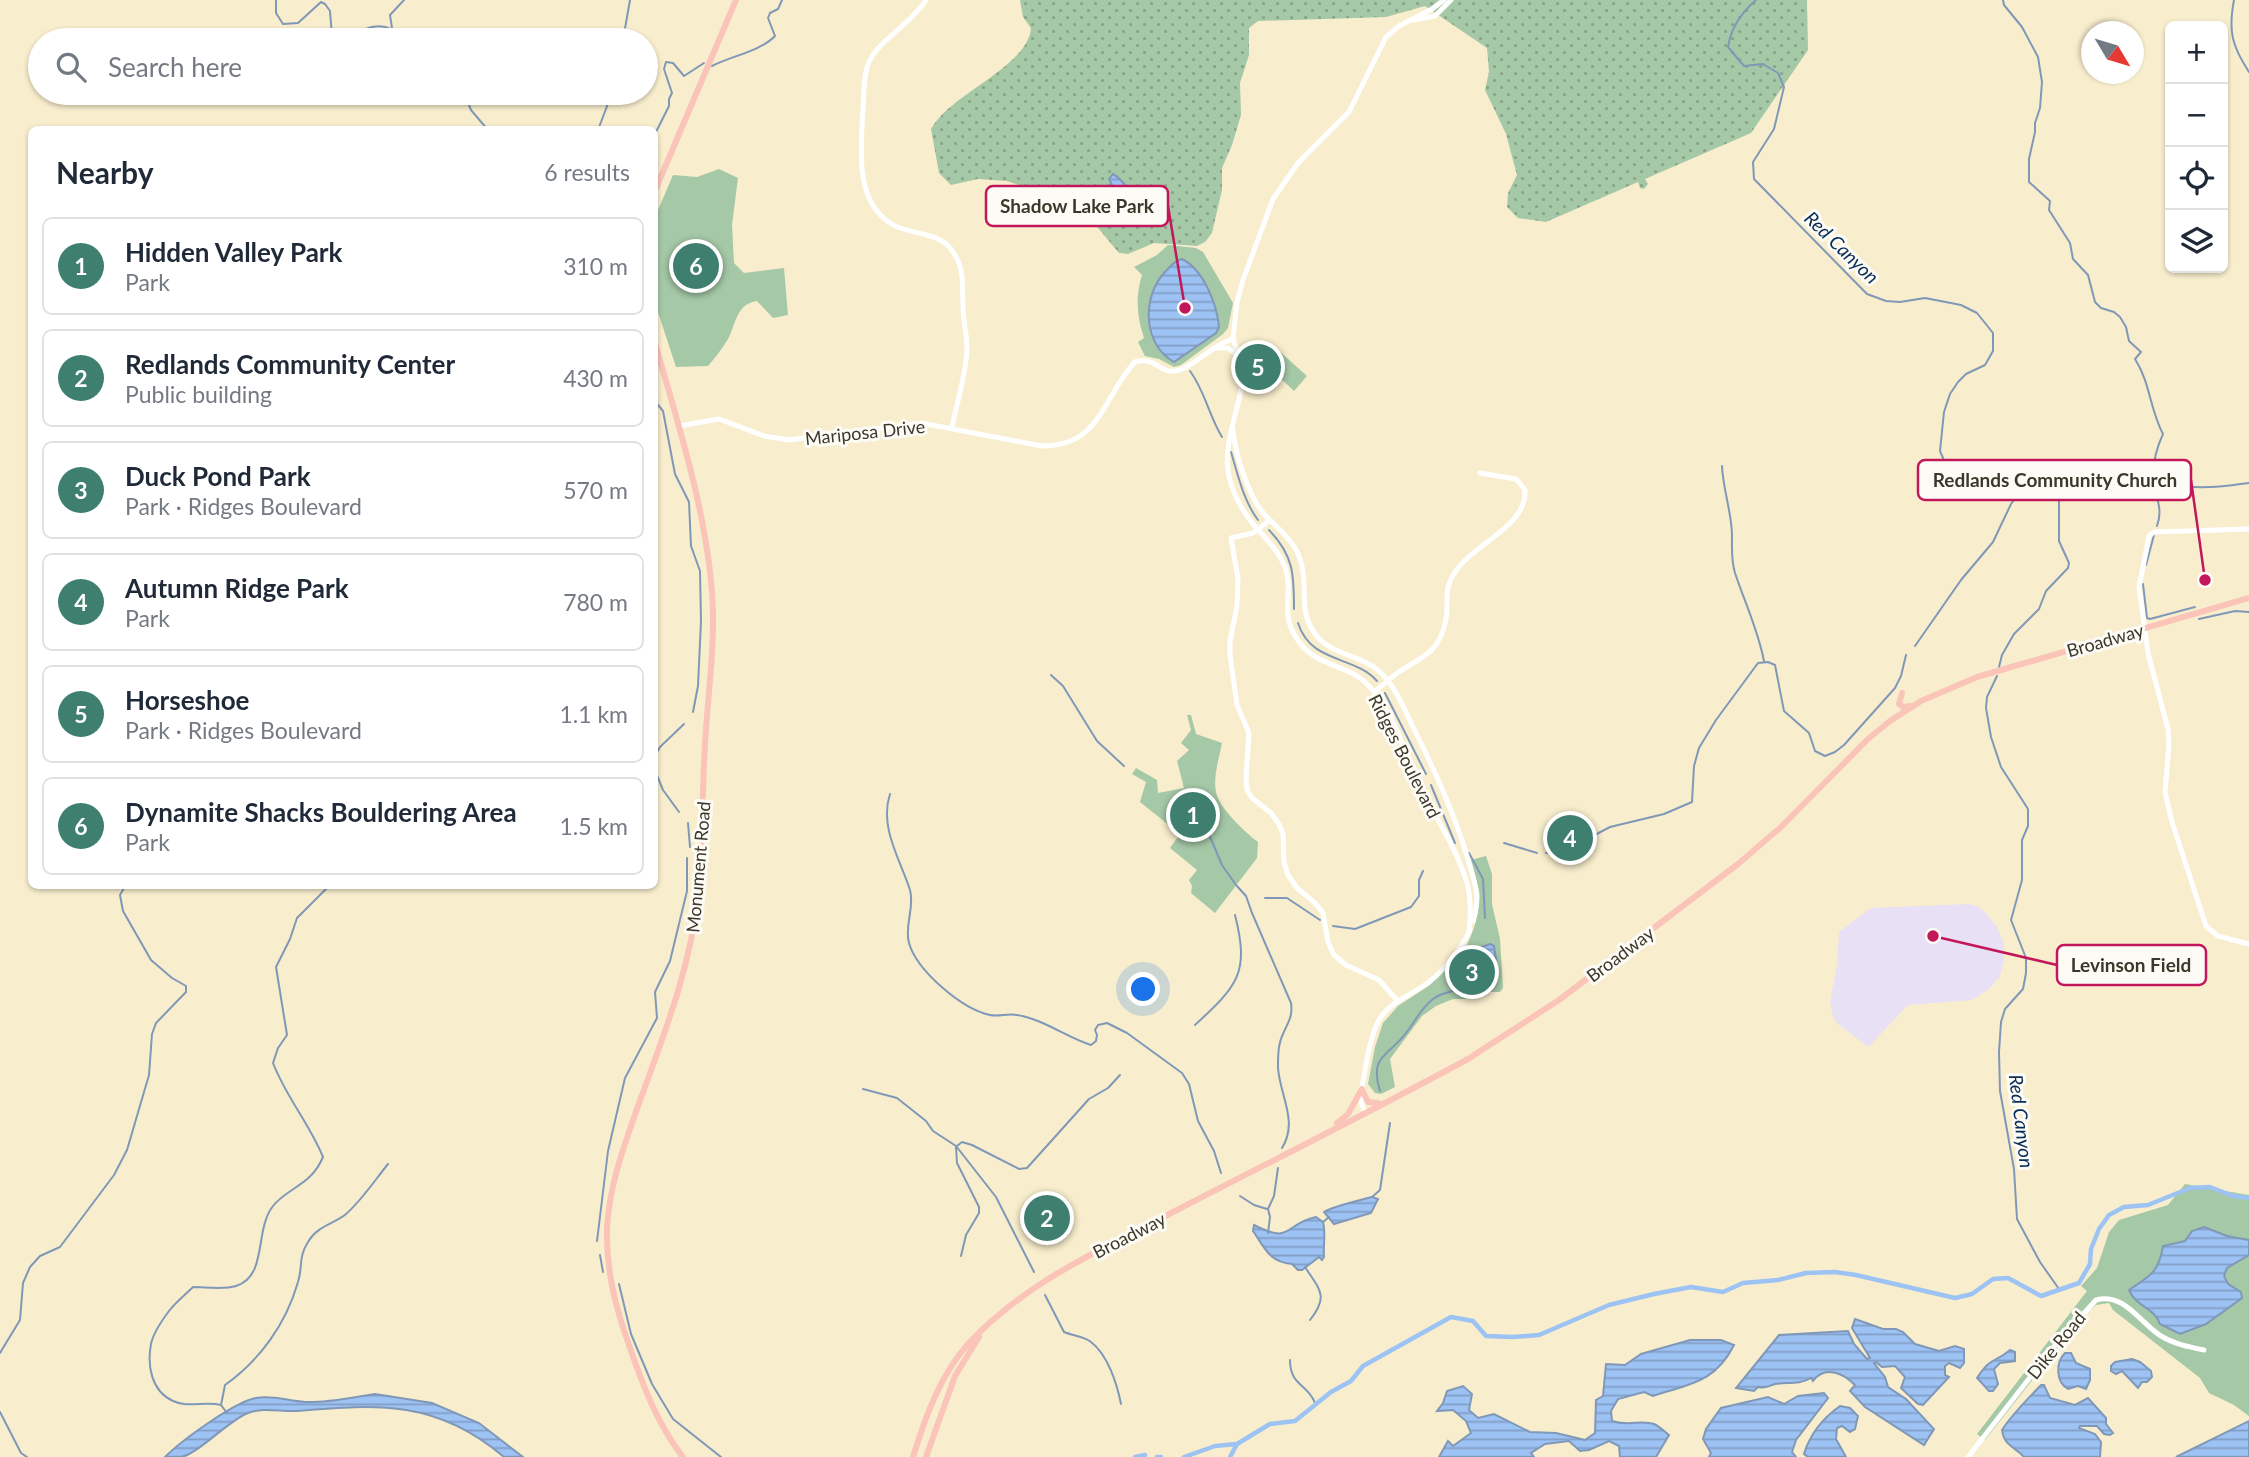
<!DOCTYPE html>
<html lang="en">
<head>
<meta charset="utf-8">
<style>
  :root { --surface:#fff; --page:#f6f6f7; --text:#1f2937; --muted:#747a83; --line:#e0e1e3; --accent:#3e7f6f }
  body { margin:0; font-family:Lato,sans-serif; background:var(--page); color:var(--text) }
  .controls { position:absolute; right:21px; top:21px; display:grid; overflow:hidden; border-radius:10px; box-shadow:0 2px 5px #0004 }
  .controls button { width:63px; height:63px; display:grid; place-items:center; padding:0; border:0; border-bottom:2px solid var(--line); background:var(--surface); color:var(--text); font:35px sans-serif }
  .compass { position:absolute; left:2081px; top:21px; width:63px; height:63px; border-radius:50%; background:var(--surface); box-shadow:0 2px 5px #0004; rotate:128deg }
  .you { position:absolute; left:1144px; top:990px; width:24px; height:24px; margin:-18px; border:5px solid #fff; border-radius:50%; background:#1a73e8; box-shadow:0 0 0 10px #1a73e833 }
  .badge { display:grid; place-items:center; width:46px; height:46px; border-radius:50%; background:var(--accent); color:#fff; font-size:23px; font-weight:700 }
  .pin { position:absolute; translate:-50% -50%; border:4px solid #fff; box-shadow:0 2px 7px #0006 }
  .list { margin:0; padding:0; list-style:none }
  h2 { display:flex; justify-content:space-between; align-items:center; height:91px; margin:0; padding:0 28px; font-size:30px }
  h2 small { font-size:23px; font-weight:400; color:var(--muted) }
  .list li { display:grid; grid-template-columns:46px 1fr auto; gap:21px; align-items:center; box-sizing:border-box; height:98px; margin:0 14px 14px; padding:0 14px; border:2px solid var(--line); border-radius:10px }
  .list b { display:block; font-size:26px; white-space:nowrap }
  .list p { margin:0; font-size:23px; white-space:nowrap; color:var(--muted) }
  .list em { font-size:23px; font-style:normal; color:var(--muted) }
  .icon { flex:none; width:38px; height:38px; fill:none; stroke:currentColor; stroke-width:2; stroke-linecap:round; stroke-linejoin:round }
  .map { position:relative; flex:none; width:2249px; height:1457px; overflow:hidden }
  .search { position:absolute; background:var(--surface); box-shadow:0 2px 5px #0004; left:28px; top:28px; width:630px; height:77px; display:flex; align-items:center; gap:18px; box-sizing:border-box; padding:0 24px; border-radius:38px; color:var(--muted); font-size:26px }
  .panel { position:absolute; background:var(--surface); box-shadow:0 2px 5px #0004; left:28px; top:126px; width:630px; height:763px; border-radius:10px }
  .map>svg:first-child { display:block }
  .education { fill:#e8e0f5 }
  .grass { fill:url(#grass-dots) }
  .park { fill:#a5c8a7 }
  .water { fill:url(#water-rules); stroke:#8098b7; stroke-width:2 }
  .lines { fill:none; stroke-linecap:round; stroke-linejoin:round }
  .stream { stroke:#8098b7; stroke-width:2 }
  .canal { stroke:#9dc2f4; stroke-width:4.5 }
  .minor { stroke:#fff; stroke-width:5 }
  .major { stroke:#fac4b9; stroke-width:6 }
  .labels { text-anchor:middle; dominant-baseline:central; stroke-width:6; stroke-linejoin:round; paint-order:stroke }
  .street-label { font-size:18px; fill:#3b372a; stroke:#fdfbf5 }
  .water-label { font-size:19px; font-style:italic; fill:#072c58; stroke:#fdfbf5 }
  .leader { fill:none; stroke:#c2185b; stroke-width:2.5 }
  .callout-dot { fill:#c2185b; stroke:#fdfbf5; stroke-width:2.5 }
  .callout { fill:#fdfbf5; stroke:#c2185b; stroke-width:2.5 }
  .callout-label { font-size:19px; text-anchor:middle; font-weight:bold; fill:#3b372a }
</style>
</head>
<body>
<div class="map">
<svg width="2249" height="1457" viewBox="0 0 2249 1457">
  <defs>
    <pattern id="grass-dots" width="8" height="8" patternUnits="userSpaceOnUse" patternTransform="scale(1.75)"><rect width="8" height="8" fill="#a5c8a7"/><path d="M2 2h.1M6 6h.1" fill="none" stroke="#88a388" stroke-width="1.8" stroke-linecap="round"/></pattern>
    <pattern id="water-rules" width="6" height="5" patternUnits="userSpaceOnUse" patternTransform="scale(1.75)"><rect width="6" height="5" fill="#9dc2f4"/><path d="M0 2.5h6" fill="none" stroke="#819ec6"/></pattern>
  </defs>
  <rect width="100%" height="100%" fill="#f8eecd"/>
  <!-- education -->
  <path class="education" d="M1968,904L1977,906L1986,913L1997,927L2004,944V960L2000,976L1989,989L1972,1000L1908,1005L1868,1047L1838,1024L1833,1017L1830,1001L1837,965L1839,932L1871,908Z"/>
  <!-- grass -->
  <path class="grass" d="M1020,0H1807L1808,50L1751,133L1645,179L1648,184L1644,189L1640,188L1638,182L1546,222L1518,218L1507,207L1508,193L1517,175L1506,134L1485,90L1489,72L1487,48L1425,6L1386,17L1258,21L1249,28V55L1240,83L1241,115L1232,145L1222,168V190L1212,233L1205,242L1197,246L1154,243L1128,254L1119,253L1088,216L1073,203L1007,181L978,179L951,185L939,173L931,129C951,93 1028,67 1031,28L1023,17Z"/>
  <!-- park -->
  <g class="park">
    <path d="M719,169L738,178L732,225L734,263L744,273L784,268L788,315L773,318L757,301C736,304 736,324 728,339C722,349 715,358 708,366L676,367L654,300L655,217L673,175L697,177Z"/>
    <path d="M1168,245L1196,248L1203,252L1233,303L1228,328L1223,334L1181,365L1174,367L1159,359L1145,356L1138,342L1144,338C1137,317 1135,297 1142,275L1134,267L1157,255Z"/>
    <path d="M1277,349L1307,376L1294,391L1278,376L1280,374L1270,366L1268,357Z"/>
    <path d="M1187,715H1191L1196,734L1222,743C1219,758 1213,777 1216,792C1219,808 1245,832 1258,842L1257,858L1215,913L1191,893L1192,886L1189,880L1197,870L1170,848L1180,834L1140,802L1146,782L1132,774L1136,768L1157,780L1158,793L1184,788L1177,761L1189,750L1181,743L1191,730Z"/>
    <path d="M1486,856L1492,874V904L1500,939L1503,988L1500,992H1481L1470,999H1453L1436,1006L1422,1016L1390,1059L1395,1087L1381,1094L1375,1093L1368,1084L1375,1047L1383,1023L1398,1006L1430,985L1449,964L1454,967L1467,951L1465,949C1482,914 1482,897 1471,860Z"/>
    <path d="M2185,1184L2249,1195V1416L2234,1405L2209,1393L2200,1378L2113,1310L2109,1303L2096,1305L2082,1317L1985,1440L1977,1434L2087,1291L2081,1286L2097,1268L2109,1232L2119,1220L2168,1205Z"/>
  </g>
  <!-- water -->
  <g class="water">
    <path d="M1113,174C1124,180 1139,203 1138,215L1134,220H1122L1112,203L1116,193L1109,179Z"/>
    <path d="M1182,259C1204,270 1217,305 1219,327L1216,333L1174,362C1142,344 1142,296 1165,272C1171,266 1174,261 1182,259Z"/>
    <path d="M1490,944L1494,946L1498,974L1493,979L1474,965L1479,948Z"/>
    <path d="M1372,1197L1378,1199L1371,1213L1334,1224L1324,1212C1331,1207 1361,1200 1372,1197Z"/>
    <path d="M1316,1217L1323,1222C1326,1234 1323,1245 1324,1257L1322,1260L1319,1257L1302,1270H1298L1292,1264C1269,1262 1265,1248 1253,1231L1254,1225C1293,1245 1283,1224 1316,1217Z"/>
    <path d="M2204,1227L2227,1236L2249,1240V1255L2227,1268L2224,1276L2228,1284L2241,1292L2242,1298L2206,1324L2180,1334L2160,1324C2154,1307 2136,1307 2129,1290C2150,1276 2159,1272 2163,1246L2185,1241L2192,1231Z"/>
    <path d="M1855,1319L1883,1329H1896L1903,1332L1915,1344L1939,1351L1955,1346L1964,1349V1363L1960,1368L1949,1363L1945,1366V1375L1949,1377L1923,1405L1918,1404L1901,1388L1905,1377L1895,1366L1882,1367L1876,1362L1874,1363L1885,1377L1888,1387L1906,1399L1934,1429L1924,1445L1865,1407L1850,1391L1855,1385C1843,1373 1825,1365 1813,1381L1811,1378C1799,1385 1788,1382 1775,1384C1768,1386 1766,1389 1758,1387L1754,1391L1736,1388L1779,1335L1848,1331L1854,1344L1867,1359L1870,1358L1852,1328Z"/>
    <path d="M1690,1340H1721L1734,1345C1715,1383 1689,1384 1653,1396L1644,1392L1618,1399L1611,1411L1612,1421C1629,1427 1640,1419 1654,1424C1659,1426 1665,1432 1669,1435L1656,1457H1620L1619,1446L1609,1441L1589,1450L1580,1451L1569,1441L1545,1444L1531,1453L1534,1457H1439L1448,1441L1453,1446L1471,1433L1466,1421L1453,1410L1437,1411L1443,1403L1447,1391L1463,1386L1472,1394L1469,1410L1478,1418L1494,1414L1530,1432L1556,1433L1585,1440L1595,1433L1596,1400L1603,1396L1606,1364L1625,1365L1641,1354Z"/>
    <path d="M2010,1350L2015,1352V1361L2000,1363L1994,1369L1998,1384L1993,1391H1989L1977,1378C1991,1356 1995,1363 2010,1350Z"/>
    <path d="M2065,1353H2071L2076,1363L2090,1369V1380L2086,1389L2078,1386L2068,1389C2056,1382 2055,1363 2065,1353Z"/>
    <path d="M2132,1359L2140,1362L2151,1371L2152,1377L2147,1382H2142L2138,1388L2122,1371L2116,1374L2111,1371V1366L2115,1362Z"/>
    <path d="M2041,1385H2044L2050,1398L2075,1405L2088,1398L2106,1418V1424L2113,1433L2110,1435L2104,1434L2097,1426H2080L2079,1428L2095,1434L2101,1442L2100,1457H2024C2015,1447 2004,1446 2002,1430C2013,1413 2027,1400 2041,1385Z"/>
    <path d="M1824,1393L1828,1398L1796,1440L1792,1452L1796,1457H1709L1711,1453L1703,1439L1706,1429L1721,1408L1768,1397L1784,1404L1798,1396Z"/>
    <path d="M375,1394L432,1403L479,1423L523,1457H504C437,1400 379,1404 297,1411C281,1412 263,1407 248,1413C229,1420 198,1454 181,1457C176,1457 170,1457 165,1457C181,1441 234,1402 256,1398C273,1395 288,1401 305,1402C328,1403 353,1397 375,1394Z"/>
    <path d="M1840,1406L1850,1408L1858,1416L1855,1429L1850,1432L1842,1426L1837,1428L1836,1439L1846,1457H1808L1804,1454C1810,1434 1823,1418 1840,1406Z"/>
    <path d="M2249,1421V1457H2176Z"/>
  </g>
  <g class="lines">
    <!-- stream -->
    <g class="stream">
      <path d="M276,0V13L283,24L298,23L321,2L325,4L330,11L332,36L341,40C371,26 380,18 409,40"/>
      <path d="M1756,0C1741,13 1731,27 1728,47L1744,66L1763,64L1778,73L1784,87L1774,129L1753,162L1754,179L1867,294L1886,301L1900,302L1925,298L1961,305L1977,313L1993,333V351L1985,365L1966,374L1958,382L1950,394L1944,412L1940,451L1951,477L1962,480C1989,463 2010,471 2040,475V493L2059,499V541L2069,563L2068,568L2046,591L2039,609L2014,634L2002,655L1999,667"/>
      <path d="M2003,0L2004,5L2022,27L2038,57L2042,82L2040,108L2035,123V132L2029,159V182L2050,201L2049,210L2070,243L2073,259L2088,275L2095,302L2101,308L2114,312L2120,317L2126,327L2129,341L2141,352L2135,359C2150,382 2150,410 2163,434C2156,449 2153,461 2153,477C2154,495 2164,507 2157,526"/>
      <path d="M2234,0C2228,31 2232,46 2249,72"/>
      <path d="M392,28L390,15L404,0"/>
      <path d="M623,40L630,0"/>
      <path d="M712,66C731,56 761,51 775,36L768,18L770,13L778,9L782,0"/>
      <path d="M464,93L471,110L488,130"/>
      <path d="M598,130L612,93"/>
      <path d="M654,136L669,106V99L672,93L664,69L666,62L673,63L684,76L704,63"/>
      <path d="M1190,371C1205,391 1209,416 1222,437"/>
      <path d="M654,400L663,411L675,474L689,502L691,546L700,571L701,621L698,686L693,712"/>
      <path d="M1231,452C1238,475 1243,500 1258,520"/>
      <path d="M1722,466C1723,490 1732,513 1732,536C1732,549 1731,560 1735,573C1745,603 1758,630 1764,661"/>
      <path d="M2072,485L2111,492"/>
      <path d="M2115,492C2126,488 2134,480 2145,479C2159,478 2170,485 2183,486C2205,489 2227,486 2249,483"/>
      <path d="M1269,530C1294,556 1294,575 1294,609"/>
      <path d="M2146,565L2154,535"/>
      <path d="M2143,584L2147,618L2150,619L2195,607"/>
      <path d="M2199,619L2235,611L2249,612"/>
      <path d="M1298,623C1311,664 1354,655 1377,681"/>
      <path d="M1915,646L1961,580L1993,542L2011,504L2014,500L2038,494"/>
      <path d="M1051,675L1063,686L1097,741L1124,766"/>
      <path d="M1997,676L1987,697L1986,708L1991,737L2001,767L2028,809V826L2022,840V880L2011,920L2026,958V973L2023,989L2005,1009L2001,1022L1999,1052L2000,1091L2014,1169L2017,1219L2040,1262L2059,1289"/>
      <path d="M1385,693L1426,774"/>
      <path d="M654,758L660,747L684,724"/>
      <path d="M654,768L663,790L679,812"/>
      <path d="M1431,785L1455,843"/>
      <path d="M890,794C879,827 900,859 910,890C915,907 904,926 909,943C917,971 962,1009 990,1015C999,1017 1008,1013 1017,1015C1043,1019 1066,1037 1091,1045L1096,1041L1097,1035L1095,1030L1098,1025L1107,1023L1127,1033L1182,1073L1189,1084L1198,1121L1214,1151L1221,1173"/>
      <path d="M1178,801L1205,825L1222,865L1236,885L1246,896L1252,913L1291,1003C1293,1017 1288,1022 1283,1034C1278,1044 1278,1056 1278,1067C1279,1094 1299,1121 1282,1148"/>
      <path d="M688,823L690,847"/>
      <path d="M1504,843L1537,853"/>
      <path d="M1469,853L1483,879L1485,918"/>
      <path d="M1546,853L1572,847L1610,827L1664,814L1692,802L1694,766L1699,748L1716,720L1758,663L1768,662L1775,665L1784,711L1809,733L1815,751L1825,756L1835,752L1844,745L1895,688L1901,676L1906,655"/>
      <path d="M1265,898H1287L1320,920"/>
      <path d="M1333,926L1355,929L1411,907L1419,896V880L1423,871"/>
      <path d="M1195,1025C1237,986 1250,974 1235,915"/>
      <path d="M863,1089L897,1098L926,1121L933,1131L956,1146L996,1197L1034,1272"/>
      <path d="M1380,1091C1369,1055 1388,1057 1406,1033C1415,1022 1421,1008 1433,999C1442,992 1453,992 1463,988C1468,986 1472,982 1476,979"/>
      <path d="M957,1146L962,1142L972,1145L1019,1169L1027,1168L1089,1099L1108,1088L1120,1075"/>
      <path d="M956,1147L957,1163L979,1207V1213L966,1235L961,1256"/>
      <path d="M1240,1196L1254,1205L1267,1209"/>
      <path d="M1372,1197L1380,1190L1390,1123"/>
      <path d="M1323,1222L1329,1217"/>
      <path d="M1268,1233L1270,1217L1268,1209L1274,1196L1278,1168"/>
      <path d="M597,1241L608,1151L625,1078L657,1018L655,992L670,961L687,891V858"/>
      <path d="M600,1255L603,1272"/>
      <path d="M1305,1267C1320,1290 1329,1296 1310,1320"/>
      <path d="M619,1284L631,1334L652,1384L673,1419L721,1457"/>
      <path d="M1045,1295L1064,1332C1073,1336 1084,1336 1091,1342C1108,1355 1117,1384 1121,1404"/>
      <path d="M0,1353L20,1320L23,1283L30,1267L40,1256L60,1247L114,1175L127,1150L149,1075L152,1034L156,1023L186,992V986L172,978L151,960L123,911L120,895L125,886"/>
      <path d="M1290,1360C1290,1386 1308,1384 1315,1403"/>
      <path d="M221,1405C206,1401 187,1408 173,1401C151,1391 147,1365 151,1344C153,1334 163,1319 169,1311C176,1302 185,1295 193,1287C205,1287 224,1290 236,1286C268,1276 254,1230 273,1206C288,1187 311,1186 323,1157C309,1123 286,1097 273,1063L278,1048L287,1035L276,967L290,939L297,918L329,886"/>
      <path d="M0,1412L21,1453L27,1457"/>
      <path d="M227,1413L221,1405L225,1385C260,1360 286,1324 298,1282C303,1266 298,1258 308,1242C317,1226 334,1224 346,1214C362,1200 375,1180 388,1164"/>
    </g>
    <!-- canal -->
    <g class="canal">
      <path d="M1135,1457L1145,1455"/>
      <path d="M1157,1457H1161"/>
      <path d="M1184,1457L1215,1446L1237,1444"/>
      <path d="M1230,1457L1237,1444L1270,1424L1295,1421L1331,1392L1351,1381L1363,1366L1451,1317L1473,1321L1486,1336L1513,1337L1539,1335L1609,1305L1654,1294L1691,1287L1723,1292L1743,1283L1778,1280L1806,1273L1835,1272L1856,1275L1955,1298L1972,1294L1993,1279L2008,1278L2041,1296L2079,1283L2090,1264L2091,1249L2099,1229L2109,1215L2124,1207L2148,1205L2190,1188L2210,1187L2233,1196L2249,1198"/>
    </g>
    <!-- minor -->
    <g class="minor">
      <path d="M926,0C911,24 879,40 869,62C863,76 864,94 863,109C861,146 854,200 890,223C911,237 941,229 955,255C965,272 962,288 963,307C963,321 967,334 967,349C966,375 957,402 952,427"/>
      <path d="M1444,0L1432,9L1399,26L1386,37L1349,112L1298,163L1273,199L1243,280L1237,302L1233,339L1243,366V380C1233,437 1210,466 1250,520C1262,536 1278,548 1285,567C1295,596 1277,614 1300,643C1318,667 1349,665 1367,684C1395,711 1404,754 1421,787C1436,819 1457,849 1467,883C1471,899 1471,914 1469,930"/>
      <path d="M1413,20L1435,16L1451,0"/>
      <path d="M1217,348H1228L1236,354"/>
      <path d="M679,426L719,419L764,436L789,440L921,423L1042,446C1102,446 1102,397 1135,362C1156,356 1160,374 1176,371C1193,368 1211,345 1233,339"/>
      <path d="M1233,430C1235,454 1248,495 1264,514C1277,528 1294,540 1300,559C1310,587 1296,609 1316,635C1331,655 1362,655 1380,672C1396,687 1405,711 1415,731C1435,771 1453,810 1466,853C1470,867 1475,880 1477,895C1477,904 1476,912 1473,921"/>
      <path d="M1270,520L1253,533L1231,538L1238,579L1237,606L1230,641V655L1237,705L1249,733L1246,777L1247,790L1252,798L1271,813L1279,824L1283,834L1284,863L1288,875L1297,888L1315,903L1323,913L1328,942L1334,955L1346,965L1379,980L1398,1001"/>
      <path d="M2249,529L2154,532L2149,536L2139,587L2148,653L2168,729L2169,744L2165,792L2172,822L2206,926L2218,936L2249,944"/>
      <path d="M1374,692C1382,686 1390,678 1399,672C1422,656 1437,655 1445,624C1451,600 1440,592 1458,568C1476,543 1527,526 1525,490L1516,479L1480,473"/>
      <path d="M1365,1112L1361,1102V1093C1365,1072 1369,1038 1379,1020C1389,1003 1406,997 1422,987C1441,975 1460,951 1470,930"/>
      <path d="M1968,1457L2056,1344L2096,1300C2124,1292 2140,1323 2161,1336C2174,1344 2189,1347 2204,1350"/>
    </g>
    <!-- major -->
    <g class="major">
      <path d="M654,193L736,0"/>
      <path d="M654,339C676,418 703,499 711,581C717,635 708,690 705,744C702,794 703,844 698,894C691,968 663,1037 638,1106C624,1146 609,1186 607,1229C606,1271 616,1309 630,1348C643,1386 658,1425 683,1457"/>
      <path d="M1902,693L1899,704L1903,707L1910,706"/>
      <path d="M1362,1090L1368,1102L1378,1103"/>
      <path d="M1337,1123L1348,1114L1362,1089"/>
      <path d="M913,1457C925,1418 940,1375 968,1344C1025,1282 1104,1248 1177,1210C1274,1160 1372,1111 1468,1059L1559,1000L1738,864L1781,827L1868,739L1890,721L1921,701L1977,677L2249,598"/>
      <path d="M926,1457L955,1376L979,1337"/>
    </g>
  </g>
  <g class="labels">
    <!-- street labels -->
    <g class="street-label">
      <text transform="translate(865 432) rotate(-6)">Mariposa Drive</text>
      <text transform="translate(2105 640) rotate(-16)">Broadway</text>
      <text transform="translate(1405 756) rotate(63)">Ridges Boulevard</text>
      <text transform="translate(698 867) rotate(-85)">Monument Road</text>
      <text transform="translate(1620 954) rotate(-37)">Broadway</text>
      <text transform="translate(1129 1235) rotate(-27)">Broadway</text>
      <text transform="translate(2056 1345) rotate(-51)">Dike Road</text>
    </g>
    <!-- water labels -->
    <g class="water-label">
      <text transform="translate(1842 247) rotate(44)">Red Canyon</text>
      <text transform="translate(2022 1121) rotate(83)">Red Canyon</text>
    </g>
  </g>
  <!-- callouts -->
  <path class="leader" d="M1185 308L1168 206M2205 580L2191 480M1933 936L2057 965"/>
  <g class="callout-dot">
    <circle cx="1185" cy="308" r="7"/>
    <circle cx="2205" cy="580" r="7"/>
    <circle cx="1933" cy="936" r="7"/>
  </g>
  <g class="callout">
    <rect x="986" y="186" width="182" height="40" rx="7"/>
    <rect x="1918" y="460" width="273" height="40" rx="7"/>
    <rect x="2057" y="945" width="149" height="40" rx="7"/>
  </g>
  <g class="callout-label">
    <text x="1077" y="213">Shadow Lake Park</text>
    <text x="2055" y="487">Redlands Community Church</text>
    <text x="2131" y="972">Levinson Field</text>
  </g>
</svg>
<div class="controls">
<button>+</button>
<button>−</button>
<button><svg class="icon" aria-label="locate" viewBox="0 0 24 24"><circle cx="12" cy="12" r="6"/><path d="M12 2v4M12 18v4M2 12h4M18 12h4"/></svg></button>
<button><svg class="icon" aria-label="layers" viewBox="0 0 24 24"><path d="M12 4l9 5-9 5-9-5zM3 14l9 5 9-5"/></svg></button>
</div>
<svg class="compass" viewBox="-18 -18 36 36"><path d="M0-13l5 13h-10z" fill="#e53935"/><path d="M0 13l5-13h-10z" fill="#747a83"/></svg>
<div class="you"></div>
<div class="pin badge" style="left:1193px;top:815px">1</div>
<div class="pin badge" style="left:1047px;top:1218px">2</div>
<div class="pin badge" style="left:1472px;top:972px">3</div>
<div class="pin badge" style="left:1570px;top:838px">4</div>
<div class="pin badge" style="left:1258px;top:367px">5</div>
<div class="pin badge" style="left:696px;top:266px">6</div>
<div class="search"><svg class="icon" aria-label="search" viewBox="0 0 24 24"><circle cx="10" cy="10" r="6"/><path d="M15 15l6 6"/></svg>Search here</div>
<section class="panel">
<h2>Nearby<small>6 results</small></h2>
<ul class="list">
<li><span class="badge">1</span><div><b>Hidden Valley Park</b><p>Park</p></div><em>310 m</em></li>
<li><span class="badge">2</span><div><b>Redlands Community Center</b><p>Public building</p></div><em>430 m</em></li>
<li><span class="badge">3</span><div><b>Duck Pond Park</b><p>Park · Ridges Boulevard</p></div><em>570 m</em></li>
<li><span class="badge">4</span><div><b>Autumn Ridge Park</b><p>Park</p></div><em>780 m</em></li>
<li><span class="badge">5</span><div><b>Horseshoe</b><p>Park · Ridges Boulevard</p></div><em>1.1 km</em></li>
<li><span class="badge">6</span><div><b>Dynamite Shacks Bouldering Area</b><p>Park</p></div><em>1.5 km</em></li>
</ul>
</section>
</div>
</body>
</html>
